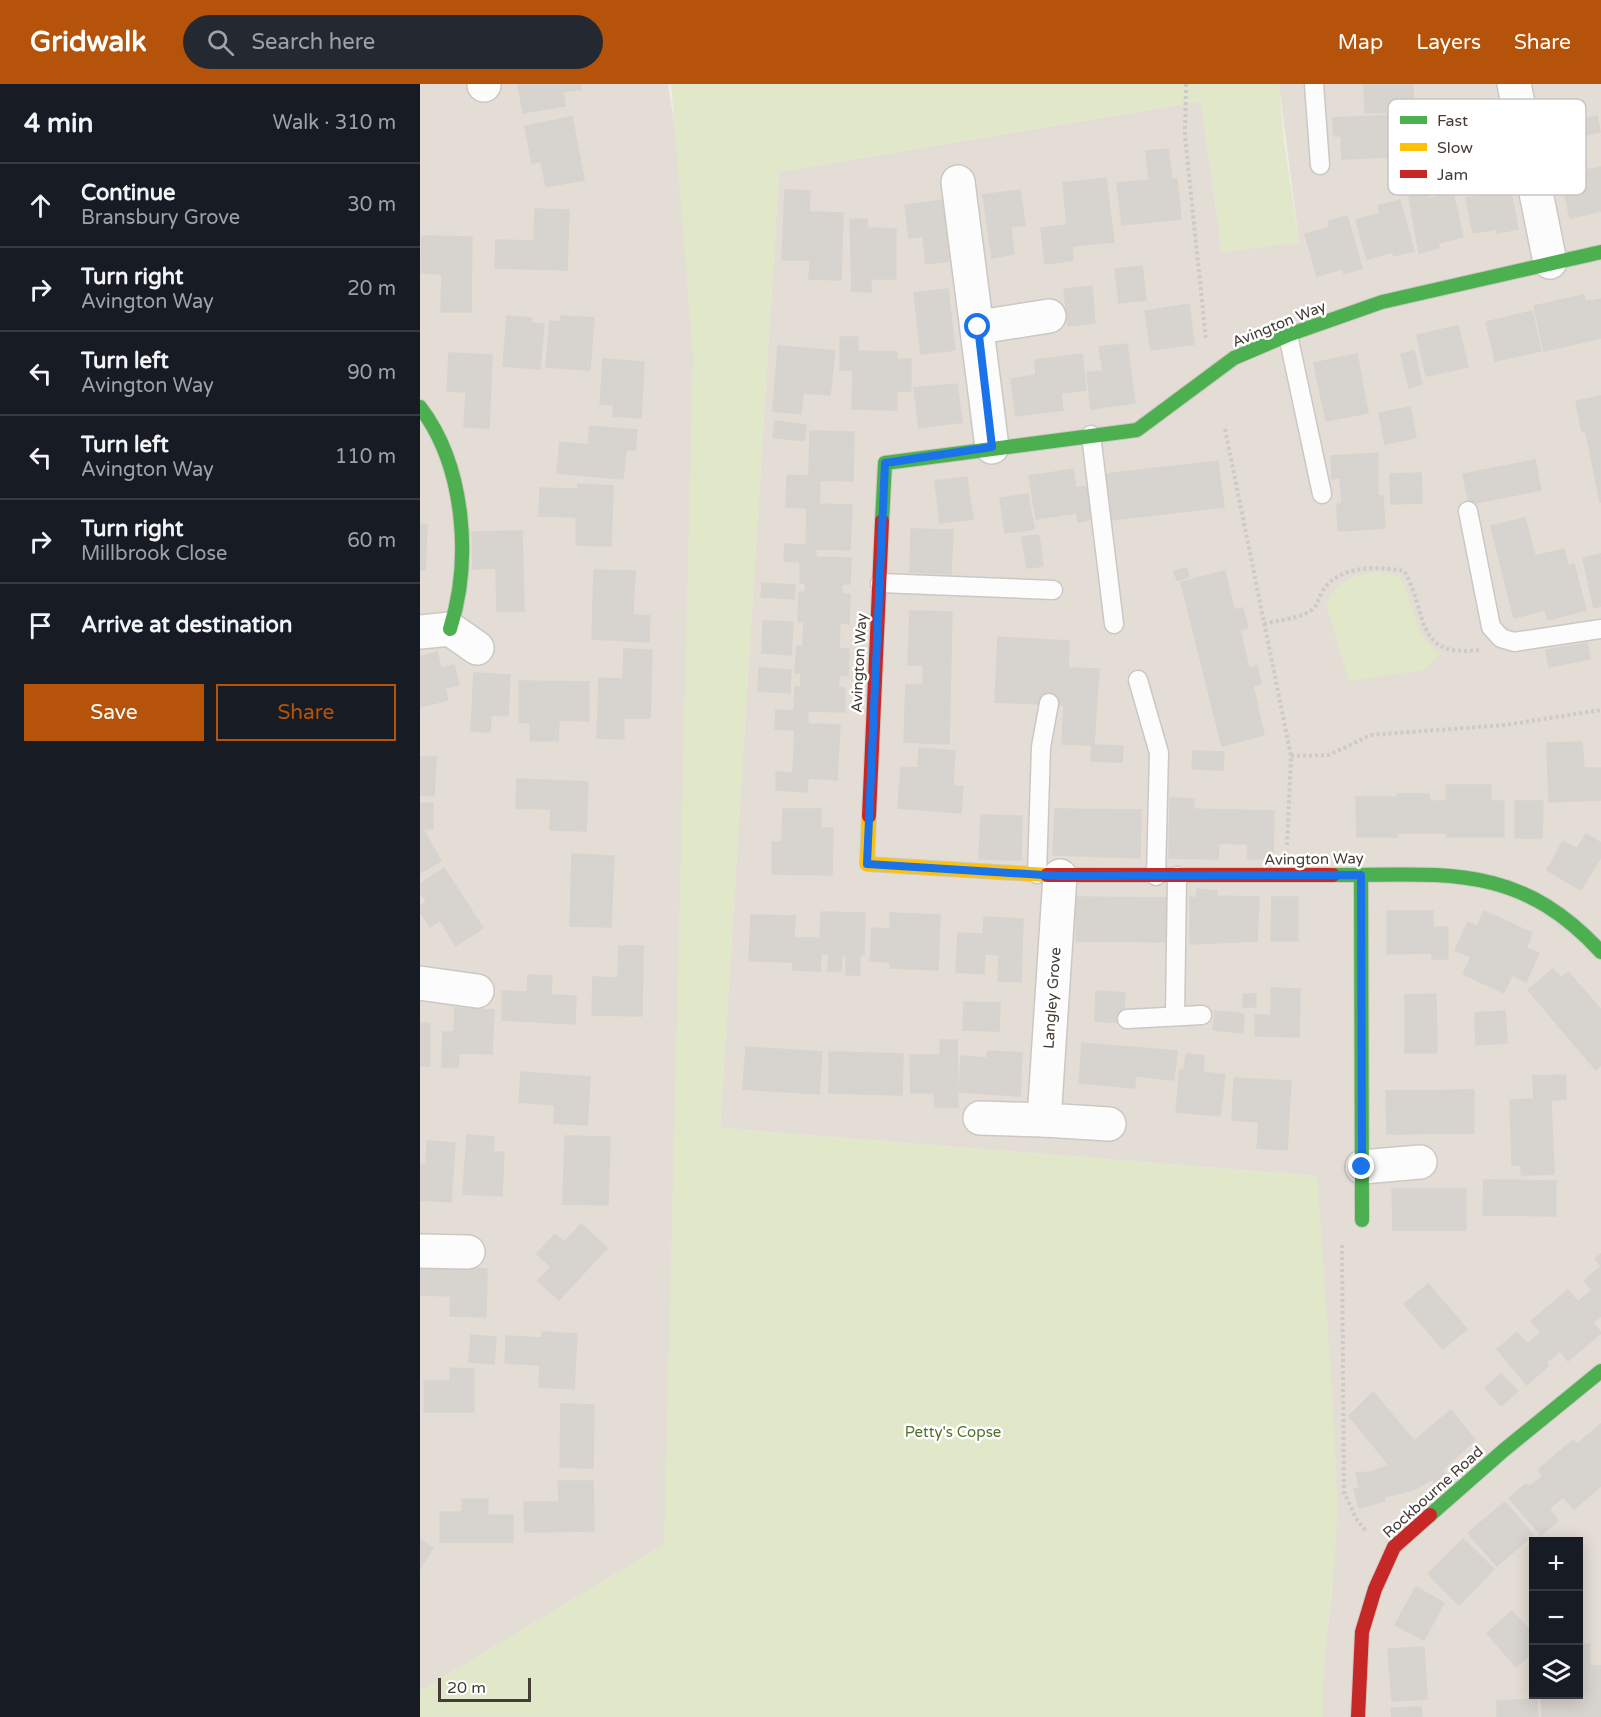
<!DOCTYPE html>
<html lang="en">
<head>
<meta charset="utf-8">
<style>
  :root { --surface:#171b24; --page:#242831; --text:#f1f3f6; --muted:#9ea1a6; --line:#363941; --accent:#b45309 }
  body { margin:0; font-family:"Varela Round",sans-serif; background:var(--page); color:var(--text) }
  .controls { position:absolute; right:18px; bottom:18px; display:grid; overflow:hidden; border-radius:0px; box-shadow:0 3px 15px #0003 }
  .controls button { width:54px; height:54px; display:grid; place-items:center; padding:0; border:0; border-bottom:2px solid var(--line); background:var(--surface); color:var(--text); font:30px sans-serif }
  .scale { position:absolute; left:18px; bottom:15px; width:93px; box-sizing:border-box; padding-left:6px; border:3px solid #443c35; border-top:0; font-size:16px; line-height:21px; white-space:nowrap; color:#443c35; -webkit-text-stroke:4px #fff; paint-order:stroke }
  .stop { position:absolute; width:18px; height:18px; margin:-14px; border:4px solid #1a73e8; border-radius:50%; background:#fff }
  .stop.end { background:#1a73e8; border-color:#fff; box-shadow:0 2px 6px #0008 }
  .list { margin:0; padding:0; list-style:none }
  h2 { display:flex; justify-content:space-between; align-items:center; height:78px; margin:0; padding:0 24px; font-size:26px }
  h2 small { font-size:20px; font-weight:400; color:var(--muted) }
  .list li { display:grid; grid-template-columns:39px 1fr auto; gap:18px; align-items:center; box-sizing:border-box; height:84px; padding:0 24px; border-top:2px solid var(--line) }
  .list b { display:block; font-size:22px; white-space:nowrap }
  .list p { margin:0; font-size:20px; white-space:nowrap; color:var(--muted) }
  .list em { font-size:20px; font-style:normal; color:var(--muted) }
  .actions { display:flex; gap:12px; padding:18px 24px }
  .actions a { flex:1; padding:14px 0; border:2px solid var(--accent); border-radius:0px; text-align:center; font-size:21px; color:var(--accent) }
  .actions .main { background:var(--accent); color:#fff }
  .icon { flex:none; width:33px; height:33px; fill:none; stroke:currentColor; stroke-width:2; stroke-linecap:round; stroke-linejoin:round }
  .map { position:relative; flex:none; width:1181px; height:1633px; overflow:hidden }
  header { display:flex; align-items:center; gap:36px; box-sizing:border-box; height:84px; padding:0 30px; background:var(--accent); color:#fff }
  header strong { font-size:28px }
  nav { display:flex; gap:33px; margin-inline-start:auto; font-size:21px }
  .search { width:420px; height:54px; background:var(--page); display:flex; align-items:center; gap:15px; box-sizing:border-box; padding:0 21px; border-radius:33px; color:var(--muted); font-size:22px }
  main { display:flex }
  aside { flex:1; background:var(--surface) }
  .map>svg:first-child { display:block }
  .residential { fill:#e3ddd6; fill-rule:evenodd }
  .green { fill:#e0e8c9 }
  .building { fill:#d7d3cf; stroke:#d7d3ce; stroke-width:1.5 }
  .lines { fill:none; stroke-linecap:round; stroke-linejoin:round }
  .lane-casing { stroke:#cbc8c4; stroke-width:21 }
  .street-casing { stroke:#cbc8c4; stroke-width:36 }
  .fast-casing { stroke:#cec8c0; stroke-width:16 }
  .slow-casing { stroke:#cec8c0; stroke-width:16 }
  .jam-casing { stroke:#cec8c0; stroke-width:16 }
  .path { stroke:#cdcac7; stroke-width:4; stroke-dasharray:3 3; stroke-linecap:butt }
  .lane { stroke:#fdfcfc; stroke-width:18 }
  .street { stroke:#fdfcfc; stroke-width:33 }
  .fast { stroke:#4caf50; stroke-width:14 }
  .slow { stroke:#ffc107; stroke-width:14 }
  .jam { stroke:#c62828; stroke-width:14 }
  .route { stroke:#1a73e8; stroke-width:8 }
  .labels { text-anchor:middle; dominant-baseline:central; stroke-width:5; stroke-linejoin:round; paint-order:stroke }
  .street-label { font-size:15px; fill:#443c35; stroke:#fff }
  .park-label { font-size:15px; fill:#4f732b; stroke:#fff }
  .key { fill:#fff; stroke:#c7c4c2; stroke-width:1.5 }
  .key-label { font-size:16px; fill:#443c35 }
</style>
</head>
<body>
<header>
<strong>Gridwalk</strong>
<div class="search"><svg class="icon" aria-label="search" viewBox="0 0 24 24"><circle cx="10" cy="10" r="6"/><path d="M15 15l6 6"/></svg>Search here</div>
<nav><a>Map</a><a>Layers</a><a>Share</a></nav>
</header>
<main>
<aside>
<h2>4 min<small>Walk · 310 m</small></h2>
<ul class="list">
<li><svg class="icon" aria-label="ahead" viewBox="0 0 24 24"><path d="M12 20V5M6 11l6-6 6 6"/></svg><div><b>Continue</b><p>Bransbury Grove</p></div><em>30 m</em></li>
<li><svg class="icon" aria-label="right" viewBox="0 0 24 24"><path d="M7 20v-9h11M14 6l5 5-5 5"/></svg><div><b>Turn right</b><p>Avington Way</p></div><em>20 m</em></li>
<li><svg class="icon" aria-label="left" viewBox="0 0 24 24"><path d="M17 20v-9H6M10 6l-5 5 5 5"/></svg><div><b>Turn left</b><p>Avington Way</p></div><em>90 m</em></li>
<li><svg class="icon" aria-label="left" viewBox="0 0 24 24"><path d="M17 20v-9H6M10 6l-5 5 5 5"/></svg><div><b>Turn left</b><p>Avington Way</p></div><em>110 m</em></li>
<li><svg class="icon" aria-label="right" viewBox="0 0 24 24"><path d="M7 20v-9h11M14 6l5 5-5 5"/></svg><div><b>Turn right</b><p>Millbrook Close</p></div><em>60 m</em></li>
<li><svg class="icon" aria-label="arrive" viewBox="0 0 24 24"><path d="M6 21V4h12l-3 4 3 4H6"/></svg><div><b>Arrive at destination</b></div></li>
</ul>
<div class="actions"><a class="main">Save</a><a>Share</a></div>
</aside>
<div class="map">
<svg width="1181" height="1633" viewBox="0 0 1181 1633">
  <rect width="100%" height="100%" fill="#efece8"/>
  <!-- residential -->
  <g class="residential">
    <path d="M0,0H248L311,401L244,1461L0,1607Z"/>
    <path d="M859,0H1181V1633H903L902,1593L912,1506L917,1416L897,1092L300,1044L359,88L781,17L802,168L879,158ZM1114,1458H1158V1610H1114Z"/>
  </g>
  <!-- green -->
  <g class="green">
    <path d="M251,0H859L864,57L879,158L802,168L781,17L359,88L300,1044L897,1092C904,1200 914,1308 917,1415C918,1488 901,1560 903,1633H0V1607L244,1461L273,270Z"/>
    <path d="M960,488L980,493C996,521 991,550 1021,570L1003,586L929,597L906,521C916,495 935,491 960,488Z"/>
  </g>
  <!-- building -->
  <g class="building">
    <path d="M98,0H161V5L143,8L145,22L103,29Z"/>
    <path d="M944,0H993L994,28L945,29Z"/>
    <path d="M976,31L977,48L969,49L970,73L922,75L921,52H914L913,34Z"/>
    <path d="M1177,32L1180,48L1151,54L1148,38Z"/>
    <path d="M152,33L164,96L126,103L121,77L112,79L105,42Z"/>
    <path d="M748,65L752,95H757L761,135L702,141L697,99L729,96L726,67Z"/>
    <path d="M1167,83L1168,86L1181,83V127L1150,134L1140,89Z"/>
    <path d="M1088,93L1098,145L1077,149V145L1053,149L1046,114L1071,109L1069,97Z"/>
    <path d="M686,94L694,158L652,162L653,176L625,180L621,144L647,141L643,99Z"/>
    <path d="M365,106L390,107L389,128L423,129L421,196L389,195L390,176H362Z"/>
    <path d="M600,106L605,141L591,143L594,170L572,174L563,111Z"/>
    <path d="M1007,107L1008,115L1033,109L1043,153L1018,159L1019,164L999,169L989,112Z"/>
    <path d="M522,116L529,177L506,180L503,152L489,154L485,121Z"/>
    <path d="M980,116L994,167L974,172L972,168L947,175L936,136L960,129L958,122Z"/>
    <path d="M115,125L149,126L147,186L75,184L76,156L114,157Z"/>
    <path d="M927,132L942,184L924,190L923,185L897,192L885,150L910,143L908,137Z"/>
    <path d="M430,135H447V144L476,145V195H451V208L432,207Z"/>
    <path d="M2,152L52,153L51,228H21L22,190L1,189Z"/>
    <path d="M722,182L726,216L699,219L695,185Z"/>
    <path d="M672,202L675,239L648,242L644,205Z"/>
    <path d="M528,205L535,266L501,270L494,209Z"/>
    <path d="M1164,211L1165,218L1181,215V254L1124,267L1114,222Z"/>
    <path d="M769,220L774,260L731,266L725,227Z"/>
    <path d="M1112,227L1121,267L1075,277L1066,238Z"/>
    <path d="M87,232L112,234V239L124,240L120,285L83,282Z"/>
    <path d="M141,232L174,234L170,286L126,283L130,237L141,238Z"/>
    <path d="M1038,242L1048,283L1006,292L997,251Z"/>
    <path d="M420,253H438V267L477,268V275H491V307H477V326L432,325L433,286H420Z"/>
    <path d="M707,260L715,319L671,325L667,289L683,287L679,263Z"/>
    <path d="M358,262L415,267L410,311L383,309L381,330L353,327Z"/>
    <path d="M994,267L1002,300L989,304L981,270Z"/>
    <path d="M29,269L72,271L69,344L44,343L46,308L27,307Z"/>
    <path d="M662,270L666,306L641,309L643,326L596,332L591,295L616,291L615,276Z"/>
    <path d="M937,270L948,329L906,337L894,279Z"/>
    <path d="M183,275L224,278L221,334L193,332L194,321L180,320Z"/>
    <path d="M537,300L542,338L499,344L494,304Z"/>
    <path d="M1181,312V417L1180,418L1166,348H1162L1156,317Z"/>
    <path d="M990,323L996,354L965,360L959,329Z"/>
    <path d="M355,337L386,341L384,357L353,353Z"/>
    <path d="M170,342L217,346L215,366H206L203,395L137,389L140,358L168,361Z"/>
    <path d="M390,347L434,348L433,397L400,396L399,420L432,421L430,466L396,465V473L431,474L430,500H422V510H430L429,540L420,539L419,564L429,565L428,592L419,591L418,603L425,604V628L388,627V640L420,641L417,696L388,694L387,708L356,706V688L373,689L375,646L355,645L356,626L374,627L375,603H381V589H375L377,562H383L384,538H378L379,508H385V499H380V478L364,477L365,460L386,461L387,424L366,423L367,391L389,392Z"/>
    <path d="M958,369V412H963L965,444L918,447L917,420H922L920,394L912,395L911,372Z"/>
    <path d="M1115,376L1121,406L1049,420L1043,390Z"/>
    <path d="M798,377L804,423L691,436L686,390Z"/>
    <path d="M653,385L656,404L669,402L674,435L658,438L657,429L616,435L609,392Z"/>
    <path d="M1001,389L1002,419L971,420L970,390Z"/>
    <path d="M547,393L553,435L520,439L515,397Z"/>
    <path d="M158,400L193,402L191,462L156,461V433L119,432L120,404L158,405Z"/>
    <path d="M608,410L614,445L585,449L580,414Z"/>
    <path d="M1105,434L1115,472L1144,465L1148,482L1154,480L1166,526L1128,536L1125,526L1094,534L1071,442Z"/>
    <path d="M0,440L7,441L5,486H0Z"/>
    <path d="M491,445L533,446L531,490L490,488Z"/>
    <path d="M102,447L104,527H77L76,484L53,485L52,448Z"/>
    <path d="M619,451L623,482L607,484L602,453Z"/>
    <path d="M1181,470V522L1174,524L1163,474Z"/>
    <path d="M767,484L769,493L757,496L754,487Z"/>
    <path d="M174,486L215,487L213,531L230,532L229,558L172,555Z"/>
    <path d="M805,487L814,526L823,524L828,544L820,546L829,584L837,582L841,600L833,602L844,651L802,662L761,498Z"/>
    <path d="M342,499L375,501L374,515L341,513Z"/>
    <path d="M490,527L532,528L529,660L484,658L486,601H503V581H488Z"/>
    <path d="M343,537L373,538L371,571L342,569Z"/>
    <path d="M578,553L649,557L648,584L679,585L674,661L703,662L702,678L671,677L672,661L642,660L644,621L575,618Z"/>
    <path d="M1167,559L1170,575L1129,583L1126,566Z"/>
    <path d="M204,565L232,566L230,634H204V655L177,654L179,594L203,595Z"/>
    <path d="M17,568L21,584L34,581L39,601L25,604L28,616L0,623V573Z"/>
    <path d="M339,584L371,586L370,609L338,607Z"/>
    <path d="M54,589L90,591L88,632L71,631L70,648L51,647Z"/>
    <path d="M99,597L169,598V637L139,636L138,657H110V639L99,638Z"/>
    <path d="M1162,658L1164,684H1181V716L1129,718L1127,659Z"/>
    <path d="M499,664L535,667L533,702H543L541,729L478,724L481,683L498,684Z"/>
    <path d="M773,667L804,668L803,686L772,685Z"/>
    <path d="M0,673H16L14,712L0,711Z"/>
    <path d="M97,695L168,698L166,747L130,746L131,725L96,724Z"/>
    <path d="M1026,701H1071V717H1084V753H1026V749H978L977,710H1009L1010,717H1026Z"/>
    <path d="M936,713H977V753H937Z"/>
    <path d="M750,714L774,715V725L854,727L853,775H827L828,760L799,759L798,775L749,774Z"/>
    <path d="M1095,717H1123L1122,754H1095Z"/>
    <rect x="0" y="719" width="13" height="26"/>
    <path d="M363,725H401V744H413L412,791L352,790V758H362Z"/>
    <path d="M635,725L721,726L720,774L633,771Z"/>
    <path d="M561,731L602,732L601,776L559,775Z"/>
    <path d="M3,745L21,777L0,789V747Z"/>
    <path d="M1166,750L1181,759V773L1161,806L1127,786L1143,757L1157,765Z"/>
    <path d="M152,770L194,772L191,843L150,842Z"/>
    <path d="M24,784L63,844L36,862L20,836L10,843L0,828V822L7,818L0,808V800Z"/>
    <path d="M777,805L797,807V812L839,813L837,857L770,860V812L776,815Z"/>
    <path d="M656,813L751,814L750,858L656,857Z"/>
    <path d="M852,813H878V857H851Z"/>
    <path d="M967,827H1013V843H1028V875H1012V869L967,870Z"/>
    <path d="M1064,827L1112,849L1106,864L1119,869L1106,898L1092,891L1084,909L1043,890L1051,873L1035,866L1048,838L1057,843Z"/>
    <path d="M401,828L445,829L444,871H440V891H426V871H422L421,887H408L409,870H401L400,887L372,886L373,878L329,877L331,831L375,832L374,854H400Z"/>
    <path d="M470,829L520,831L518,886L470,884V878L450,877L452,844L470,845Z"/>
    <path d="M564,833L603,835L601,898L578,897L579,871L565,870L564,890L536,888L538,849L563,850Z"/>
    <path d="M199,862H223L222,932L172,931L173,893L198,894Z"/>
    <path d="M1133,885L1141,894L1148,888L1181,926V981L1176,986L1108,906Z"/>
    <path d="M108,891L132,892L131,911L156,912L155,940L82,936V907L107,908Z"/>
    <path d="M851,904L880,905L879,953L835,952V931H851Z"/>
    <path d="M676,907L705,909L703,939L675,937Z"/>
    <path d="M824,910H836V923H823Z"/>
    <path d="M1016,910L1017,969H985V911Z"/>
    <path d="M544,918L580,919L579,947L543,946Z"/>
    <path d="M35,924L74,926L72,970L39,969L38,983H22L23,948H34Z"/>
    <path d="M795,927L824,930L823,949L793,946Z"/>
    <path d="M1085,927L1087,959L1056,961L1055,929Z"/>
    <rect x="0" y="939" width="10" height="43"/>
    <path d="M520,956H537L538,1023H515L514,1009H491L490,971H520Z"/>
    <path d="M662,959L757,967L754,996L715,992V1004L659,999Z"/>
    <path d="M326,963L402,968L399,1010L323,1005Z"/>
    <path d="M567,967L602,969L600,1012L539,1008L541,972L567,974Z"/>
    <path d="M409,968L483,970L482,1011L409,1009Z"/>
    <path d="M766,970L784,972L783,988L805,991L800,1032L756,1028L760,986H764Z"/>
    <path d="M101,988L170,993L167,1041L134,1039L135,1021L99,1018Z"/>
    <path d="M1146,991V1015L1131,1016L1134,1090L1101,1091V1081H1092L1090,1016L1114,1015L1113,992Z"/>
    <path d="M814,994L871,997L867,1066L837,1064L839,1038L812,1036Z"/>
    <path d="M1054,1006V1049L967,1050L966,1007Z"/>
    <path d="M47,1051L74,1053L73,1068H84L82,1112L43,1110Z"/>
    <path d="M145,1052L190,1053L188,1121L143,1120Z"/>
    <path d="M7,1057L35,1059L31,1118L0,1116V1080H6Z"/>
    <path d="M1064,1096L1136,1097V1132L1063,1131Z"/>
    <path d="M972,1105H1046V1146H973Z"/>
    <path d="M161,1140L187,1164L139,1216L118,1197L131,1183L117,1170L135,1150L144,1158Z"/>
    <path d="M1181,1170V1232L1173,1238L1181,1249L1148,1277L1140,1267L1126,1279L1128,1282L1107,1301L1077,1265L1097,1248L1107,1260L1121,1249L1111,1237L1148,1206L1158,1218L1172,1206L1164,1197L1181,1182L1175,1175Z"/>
    <path d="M0,1182L67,1185L66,1233L30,1232L31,1212L0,1211Z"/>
    <path d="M1008,1200L1047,1245L1023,1265L984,1220Z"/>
    <path d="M122,1248L157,1250L154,1305L119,1303L120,1281L85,1279L86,1252L122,1254Z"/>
    <path d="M51,1251L76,1253L74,1280L49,1278Z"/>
    <path d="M30,1284L54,1285V1328H4V1297H30Z"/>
    <path d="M1081,1290L1098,1307L1081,1322L1065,1304Z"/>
    <path d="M953,1308L994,1357L1031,1326L1055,1356L1022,1386L1025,1389L1015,1398L1013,1395L993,1406L943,1418L936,1389L951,1388L969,1381L929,1332Z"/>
    <path d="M141,1320L174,1321L173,1384L140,1383Z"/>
    <path d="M1181,1340V1402L1154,1425L1143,1413L1129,1425L1138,1437L1121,1451L1089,1414L1106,1400L1109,1403L1123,1392L1118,1386L1153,1356L1157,1360Z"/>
    <path d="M138,1397H173L174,1447L105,1448L104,1418H139Z"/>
    <path d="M940,1404L943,1418L964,1413L965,1417L939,1424L934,1405Z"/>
    <path d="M42,1415H68V1431H93V1458H20V1428H42Z"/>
    <path d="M1085,1418L1113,1451L1077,1482L1048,1449Z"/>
    <path d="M0,1455L13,1464L0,1484Z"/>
    <path d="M1043,1455L1074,1485L1039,1521L1008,1490Z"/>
    <path d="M996,1503L1024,1519L1004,1556L975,1541Z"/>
    <path d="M1092,1527L1114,1551V1567L1096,1583L1067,1549Z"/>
    <path d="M1158,1560H1170V1582H1181V1633H1122L1121,1610H1158Z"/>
    <path d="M1004,1563L1007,1615L972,1617L968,1565Z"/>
    <path d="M1116,1615L1118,1633H1077V1617Z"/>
    <path d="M1001,1623L1002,1633H972L971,1624Z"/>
  </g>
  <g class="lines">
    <!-- lane casing -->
    <g class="lane-casing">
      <g id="lane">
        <path d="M894,0L900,81"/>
        <path d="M868,251L902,410"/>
        <path d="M671,351L694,540"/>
        <path d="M1048,427L1071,543L1081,554L1094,558L1181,545"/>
        <path d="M460,499L633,506"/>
        <path d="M718,596L739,669L736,792"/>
        <path d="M617,790L621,663L629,619"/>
        <path d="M755,932L757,792"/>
        <path d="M707,935L782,931"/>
      </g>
    </g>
    <!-- street casing -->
    <g class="street-casing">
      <g id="street">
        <path d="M64,0V1"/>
        <path d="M1094,0L1130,178"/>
        <path d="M538,98L572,363"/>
        <path d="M559,243L629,232"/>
        <path d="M0,548L30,545L57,564"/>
        <path d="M640,792L624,1036L689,1040"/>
        <path d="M0,899L57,907"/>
        <path d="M560,1034L624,1036"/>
        <path d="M942,1083L1000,1078"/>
        <path d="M0,1167L48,1168"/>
      </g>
    </g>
    <!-- fast casing -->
    <g class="fast-casing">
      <g id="fast">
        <path d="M0,323C45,382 52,476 30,545"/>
        <path d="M462,437L465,379L717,346L814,274L868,251L962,218L1181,168"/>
        <path d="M913,791C1025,791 1098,778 1181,868"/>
        <path d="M941,791L942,1136"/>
        <path d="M1010,1431L1084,1366L1181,1287"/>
      </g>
    </g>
    <!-- slow casing -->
    <g class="slow-casing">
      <path id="slow" d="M449,732L447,780L627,791"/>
    </g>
    <!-- jam casing -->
    <g class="jam-casing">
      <g id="jam">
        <path d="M449,732L462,437"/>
        <path d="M627,791H913"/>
        <path d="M938,1633L942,1548L955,1505L974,1463L1010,1431"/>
      </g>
    </g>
    <!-- path -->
    <g class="path">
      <path d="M766,0L765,52L786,256"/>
      <path d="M805,345L871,672L867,761"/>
      <path d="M844,540C858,536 878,535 890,527C898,522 898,515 902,508C918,481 956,482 984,487C1009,528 992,574 1059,566"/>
      <path d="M871,672L909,671L951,651L1085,641L1181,626"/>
      <path d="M922,1161L924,1408L937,1436L946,1447"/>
    </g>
    <!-- lane -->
    <use href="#lane" class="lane"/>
    <!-- street -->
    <use href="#street" class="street"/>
    <!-- fast -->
    <use href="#fast" class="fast"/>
    <!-- slow -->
    <use href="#slow" class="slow"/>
    <!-- jam -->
    <use href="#jam" class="jam"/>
  </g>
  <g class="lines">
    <!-- route -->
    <path class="route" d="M558,243L572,363L465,379L447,780L640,792L941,791L942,1083"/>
  </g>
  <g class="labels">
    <!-- street labels -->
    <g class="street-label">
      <text transform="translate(859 240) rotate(-22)">Avington Way</text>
      <text transform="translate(439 579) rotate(-87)">Avington Way</text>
      <text transform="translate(894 775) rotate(-1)">Avington Way</text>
      <text transform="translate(632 914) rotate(-86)">Langley Grove</text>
      <text transform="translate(1013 1408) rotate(-42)">Rockbourne Road</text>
    </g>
    <!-- park labels -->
    <g class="park-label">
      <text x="533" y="1348">Petty's Copse</text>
    </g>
  </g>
  <!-- legend -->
  <rect x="968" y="15" width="198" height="96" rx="9" class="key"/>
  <rect x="980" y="32" width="27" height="8" fill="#4caf50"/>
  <rect x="980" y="59" width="27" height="8" fill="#ffc107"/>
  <rect x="980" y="86" width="27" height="8" fill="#c62828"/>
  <g class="key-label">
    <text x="1017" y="42">Fast</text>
    <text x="1017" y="69">Slow</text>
    <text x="1017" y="96">Jam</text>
  </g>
</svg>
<div class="controls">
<button>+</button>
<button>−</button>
<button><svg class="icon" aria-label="layers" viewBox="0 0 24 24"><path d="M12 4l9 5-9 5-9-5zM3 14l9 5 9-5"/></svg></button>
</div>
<div class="scale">20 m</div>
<div class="stop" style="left:558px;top:243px"></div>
<div class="stop end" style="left:942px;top:1083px"></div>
</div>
</main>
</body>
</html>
